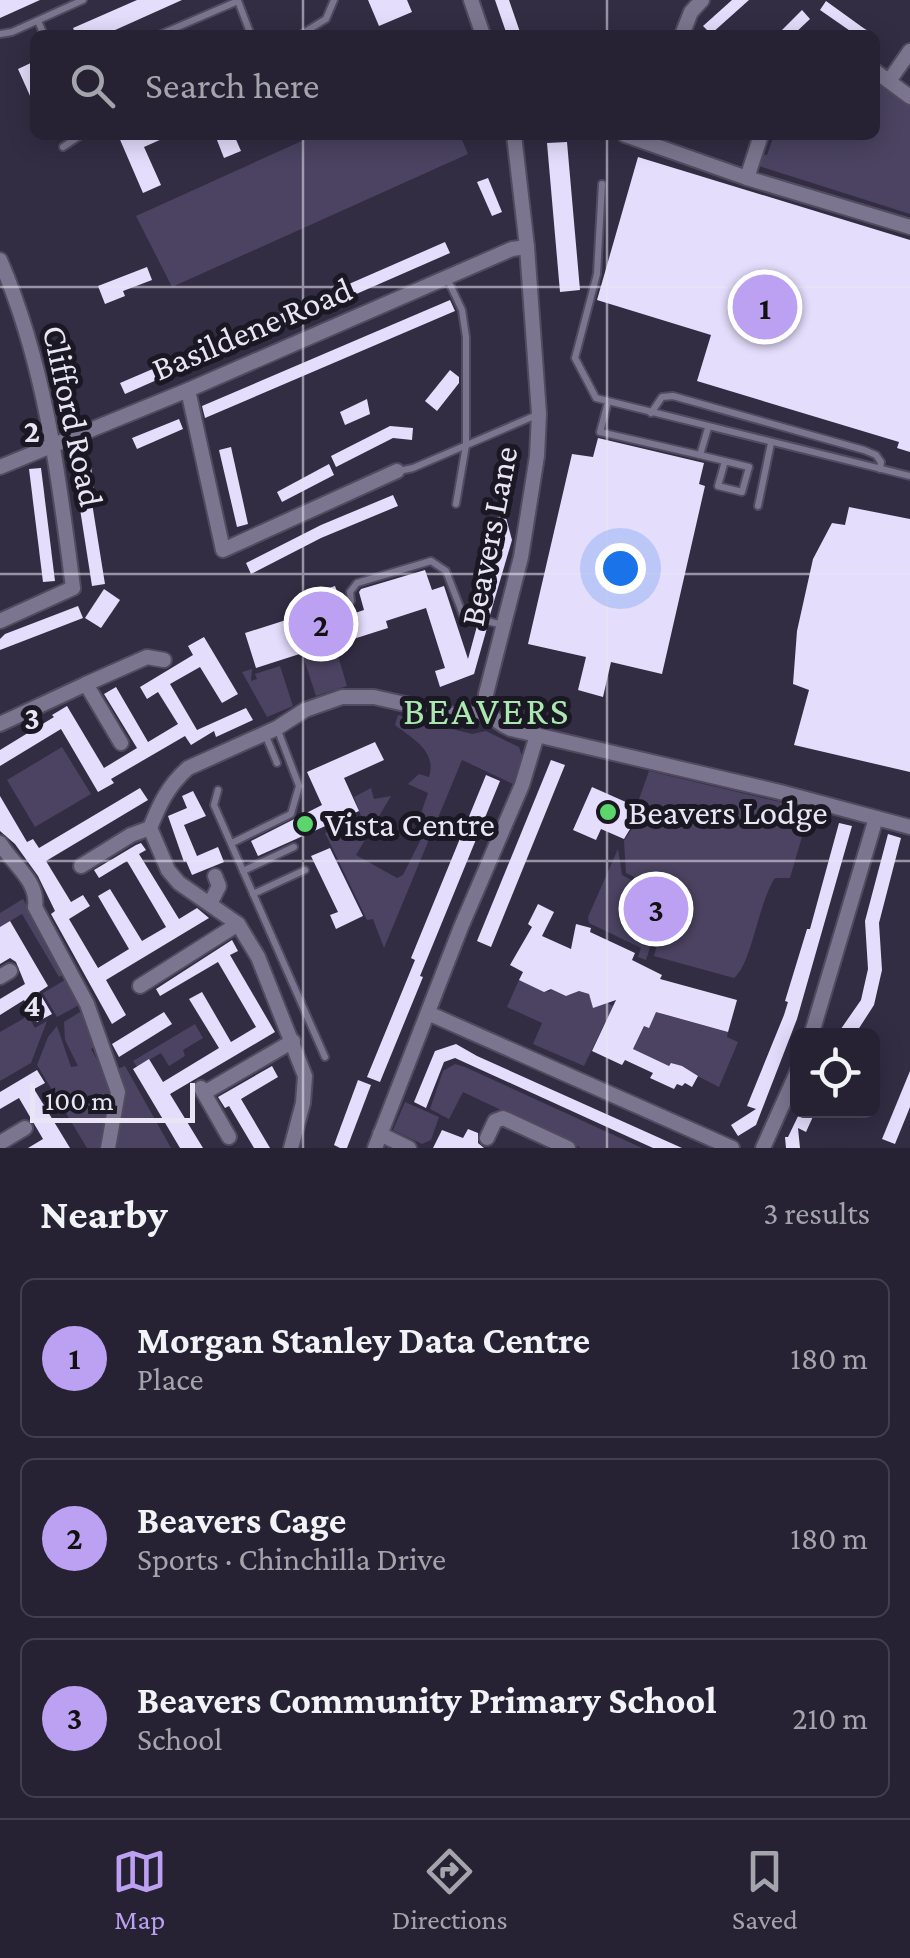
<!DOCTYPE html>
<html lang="en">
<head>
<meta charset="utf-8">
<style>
  :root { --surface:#262233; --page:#322f3f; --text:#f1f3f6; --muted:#a4a4ac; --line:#423f4e; --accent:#bca0f2 }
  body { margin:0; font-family:"Crimson Pro",serif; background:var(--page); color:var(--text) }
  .controls { position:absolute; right:30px; bottom:30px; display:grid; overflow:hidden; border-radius:15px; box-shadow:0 5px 25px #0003 }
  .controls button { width:90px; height:90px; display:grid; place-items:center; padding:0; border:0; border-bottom:2px solid var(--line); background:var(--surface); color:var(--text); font:50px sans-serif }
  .scale { position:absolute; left:30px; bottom:25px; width:165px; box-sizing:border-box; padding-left:10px; border:5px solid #e9e5f4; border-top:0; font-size:28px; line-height:35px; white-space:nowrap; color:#e9e5f4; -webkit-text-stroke:8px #1a1822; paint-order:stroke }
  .you { position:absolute; left:620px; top:568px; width:35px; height:35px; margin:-25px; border:8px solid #fff; border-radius:50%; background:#1a73e8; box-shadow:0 0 0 15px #1a73e833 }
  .badge { display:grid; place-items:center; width:65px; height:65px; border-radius:50%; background:var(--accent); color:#111; font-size:32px; font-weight:700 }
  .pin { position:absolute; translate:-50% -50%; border:5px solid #fff; box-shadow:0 2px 10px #0006 }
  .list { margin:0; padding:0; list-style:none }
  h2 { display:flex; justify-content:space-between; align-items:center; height:130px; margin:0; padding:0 40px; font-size:42px }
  h2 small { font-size:32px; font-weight:400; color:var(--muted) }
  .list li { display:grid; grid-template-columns:65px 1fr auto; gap:30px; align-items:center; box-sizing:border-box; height:160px; margin:0 20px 20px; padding:0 20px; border:2px solid var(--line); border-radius:15px }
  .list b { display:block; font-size:38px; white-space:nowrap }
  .list p { margin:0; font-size:32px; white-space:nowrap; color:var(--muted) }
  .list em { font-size:32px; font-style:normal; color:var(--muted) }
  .icon { flex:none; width:55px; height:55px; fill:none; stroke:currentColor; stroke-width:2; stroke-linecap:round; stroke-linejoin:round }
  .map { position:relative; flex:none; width:910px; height:1148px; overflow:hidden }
  .search { position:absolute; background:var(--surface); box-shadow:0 5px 25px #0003; left:30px; right:30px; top:30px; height:110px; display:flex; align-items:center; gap:25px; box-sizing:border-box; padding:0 35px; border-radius:15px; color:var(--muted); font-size:38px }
  .sheet { height:670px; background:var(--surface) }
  nav { display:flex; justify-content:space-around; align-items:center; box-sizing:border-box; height:140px; border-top:2px solid var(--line); background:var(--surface); font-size:28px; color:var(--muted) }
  nav a { display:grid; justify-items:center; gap:5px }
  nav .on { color:var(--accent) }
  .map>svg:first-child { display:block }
  .green { fill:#4b4361 }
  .building { fill:#e4ddfc }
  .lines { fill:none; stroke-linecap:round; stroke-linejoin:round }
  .lane-casing { stroke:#514b5f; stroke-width:10 }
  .street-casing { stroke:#514b5f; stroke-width:18 }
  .lane { stroke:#7c758f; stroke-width:6 }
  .street { stroke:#7c758f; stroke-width:14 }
  .grid { fill:none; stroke:#e9e5f4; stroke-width:2.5; stroke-opacity:0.55 }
  .poi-dot { fill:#5cd56d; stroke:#1a1822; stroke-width:4 }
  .labels { text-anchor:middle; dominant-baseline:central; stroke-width:10; stroke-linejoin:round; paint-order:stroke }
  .street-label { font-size:35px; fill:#e9e5f4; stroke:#1a1822 }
  .poi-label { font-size:35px; fill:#e9e5f4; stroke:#1a1822; text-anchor:start }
  .quarter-label { font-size:40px; letter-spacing:2.5px; fill:#abe8af; stroke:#1a1822 }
  .grid-label { font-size:32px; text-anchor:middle; font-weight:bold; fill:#e9e5f4; stroke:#1a1822; stroke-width:10; stroke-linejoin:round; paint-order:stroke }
</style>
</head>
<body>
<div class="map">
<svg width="910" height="1148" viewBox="0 0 910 1148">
  <rect width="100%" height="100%" fill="#332d44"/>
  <!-- green -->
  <g class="green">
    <path d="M875,80L910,103V214L756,165L757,153L767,155L774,135H875Z"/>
    <path d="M315,135H460L468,154L172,287L136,216Z"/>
    <path d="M326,599L339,641L316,648L303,606Z"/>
    <path d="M336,649L347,686L316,696L304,659Z"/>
    <path d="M280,666L293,706L267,717L242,672L252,669L251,681L257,679L255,674Z"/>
    <path d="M398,715L472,734L486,731L519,747L522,756L513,784L462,760L384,948L373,919L367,920L325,833L361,816L354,797L371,788L374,799L391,796L356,855L397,878L403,875L430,821L420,816L428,793L408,784L419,774L429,777C437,751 413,739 395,725Z"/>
    <path d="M62,747L91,794L35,827L7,780Z"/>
    <path d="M649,771L810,809L790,878H775C758,903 752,964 734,978L654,956L670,895L626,873L624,841L635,824L637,805Z"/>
    <path d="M618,849L622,875L666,898L646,960L638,957L641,948L589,923L588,917Z"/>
    <path d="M23,899L67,973L59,977L22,914L0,927V913Z"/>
    <path d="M70,977L81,1004L57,1017L43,993Z"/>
    <path d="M519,980L549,992L555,982L566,996L579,991L589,994L593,1008L603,1001L613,1006L584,1066L533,1044L542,1023L507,1007Z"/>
    <path d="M659,1005L662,1014L728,1032L727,1037L738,1042L719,1087L672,1063L669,1066L633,1049L644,1026Z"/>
    <path d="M80,1012L98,1044L91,1049L114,1090L113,1112L102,1108V1111L112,1116L105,1148H87L37,1065L48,1037L57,1026L71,1067L78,1066L65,1040L64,1022Z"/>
    <path d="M28,1016L35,1028L47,1021L31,1063L0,1081V1032Z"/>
    <path d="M195,1024L203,1038L183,1050L185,1056L169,1066L161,1053L137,1067L133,1061Z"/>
    <path d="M455,1064L465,1067L642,1148H581L463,1092L449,1119L430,1109L443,1071Z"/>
    <path d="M125,1066L171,1148H112V1071Z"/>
    <path d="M405,1102L439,1117L431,1140L422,1144L393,1130Z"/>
  </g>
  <!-- building -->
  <g class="building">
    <path d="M0,0H40L0,18Z"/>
    <path d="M137,0H182L104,35H76L73,28Z"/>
    <path d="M368,0H407L412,12L379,26Z"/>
    <path d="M495,0H509L521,35H507Z"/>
    <path d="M732,0H749L711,34L703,26Z"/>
    <path d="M826,1L862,27L874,35H856L820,10Z"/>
    <path d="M802,10L810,19L793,35H777Z"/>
    <path d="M35,61V107L18,69Z"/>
    <path d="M118,135H171L144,147L161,185L143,193Z"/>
    <path d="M215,135H234L241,151L224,158Z"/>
    <path d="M567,142L580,290L560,292L547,143Z"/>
    <path d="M638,157L910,240V452L897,448L899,442L697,381L711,335L597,300Z"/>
    <path d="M488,178L502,212L492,216L477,182Z"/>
    <path d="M445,242L450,253L185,369L180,358Z"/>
    <path d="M147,267L152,280L123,291L125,296L105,304L98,286Z"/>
    <path d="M450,300L455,311L205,418L202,406Z"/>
    <path d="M155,368L159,379L125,394L120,383Z"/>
    <path d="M450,370L459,377V383L437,411L425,401Z"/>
    <path d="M367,399L370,414L345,425L340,412Z"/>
    <path d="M179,419L183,429L137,449L132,438Z"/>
    <path d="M390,426L413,428L412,440L393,438L336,467L331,456Z"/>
    <path d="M598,438L704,463L699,484L705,486L662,674L611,662L603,697L578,690L586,657L528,644L572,454L593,457Z"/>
    <path d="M231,447L248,524L237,527L219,450Z"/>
    <path d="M329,464L334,475L282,502L277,492Z"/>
    <path d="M91,466L95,502L92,503L105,584L92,586L80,509L83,508L78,468Z"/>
    <path d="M41,468L55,581L43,582L29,469Z"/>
    <path d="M393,495L398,506L321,538L251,574L246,563L321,525Z"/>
    <path d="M849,507L910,519V772L794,745L809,690L793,684L797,631L813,559L832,523L845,525Z"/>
    <path d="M505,514L512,540L490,615L475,608L493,539L488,522Z"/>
    <path d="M425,570L432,590L444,586L468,659L477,626L487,628L474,674L440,687L435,671L445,668L426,608L386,621L388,628L344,642L326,589L335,586L346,616L364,610L359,592L361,589Z"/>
    <path d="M104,589L120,600L101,628L85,618Z"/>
    <path d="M78,606L83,618L0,650V639L5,634Z"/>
    <path d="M286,620L293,642L308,637L312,650L256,668L245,633Z"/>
    <path d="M204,637L238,694L222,703L200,667L170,684L197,730L246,708L253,720L216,737L214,731L191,745L185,736L111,779L114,783L98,792L61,729L0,766V750L54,717L52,715L67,706L104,768L137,748L104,694L116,687L148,742L178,724L158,692L147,699L140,687L193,655L188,646Z"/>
    <path d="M375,742L384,760L344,778L359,811L258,856L251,841L322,805L307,772Z"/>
    <path d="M551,760L565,765L491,947L477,941Z"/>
    <path d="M486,775L500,781L420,976L423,977L380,1082L367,1077L415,960L411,958Z"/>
    <path d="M592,787L637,807L633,817L636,819L624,839L601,829L596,840L573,830Z"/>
    <path d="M140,788L148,800L46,861L71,902L83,895L90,906L69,919L98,968L129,949L98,896L110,889L142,941L166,927L127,861L99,878L94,870L136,845L141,843L146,850L139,854L179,919L197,908L209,918L106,980L126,1015L112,1024L51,914L55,911L38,876L15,844L0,831V796L27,842L33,839L39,848Z"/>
    <path d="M193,791L206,816L184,825L197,856L218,847L224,862L192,875L186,861L184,862L168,816L187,808L182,796Z"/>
    <path d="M839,823L852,826L797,1019L756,1125L738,1136L731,1125L756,1109L747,1106L784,1015L788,1002L785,1001L807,929H810Z"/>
    <path d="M888,834L901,838L879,923L882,970L874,1005L854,1036H836L861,1000L868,969L865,921Z"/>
    <path d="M330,848L363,916L336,929L330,915L338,912L311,856Z"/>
    <path d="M538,904L554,912L542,936L571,949L576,924L591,928L590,932L635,953L632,960L662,975L660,979L737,1000L728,1032L656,1012L649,1028L644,1026L633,1049L669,1066L671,1063L682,1066L698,1076L692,1087L685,1083L682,1086L677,1084L674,1089L650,1078L653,1073L625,1060L622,1065L592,1051L616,1000L593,1008L589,994L579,991L566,996L551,989L544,992L519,980L523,972L510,965L532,927L528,924Z"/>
    <path d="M10,921L48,986L39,992L52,1014L37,1022L24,1000L0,1015V999L25,984L16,962L10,958L0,964V927Z"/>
    <path d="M232,940L238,951L230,955L275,1032L170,1094L203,1148H180L133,1069L149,1059L163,1082L219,1048L189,999L202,992L231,1042L256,1027L218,962L160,996L156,989Z"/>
    <path d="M164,1012L172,1024L119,1057L112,1044Z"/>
    <path d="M456,1044L477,1056L682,1148H653L455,1058L444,1062L426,1108L414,1102L435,1051Z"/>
    <path d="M272,1066L278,1077L241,1099L270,1148H254L229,1106L225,1108L218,1097Z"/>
    <path d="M37,1070L45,1083L34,1089L70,1148H28L43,1139L19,1098L0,1109V1092Z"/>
    <path d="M910,1071V1107L895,1144L882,1139Z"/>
    <path d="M358,1080L371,1085L347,1148H340L334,1145Z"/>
    <path d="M801,1110H816L806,1132L798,1128L800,1148H786L785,1137H788Z"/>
    <path d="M468,1129L478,1133V1143L484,1148H433L442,1130L463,1138Z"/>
  </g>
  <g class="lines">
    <!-- lane casing -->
    <g class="lane-casing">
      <g id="lane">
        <path d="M238,1L251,35"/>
        <path d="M38,21L44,35"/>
        <path d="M0,34L12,32L83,0"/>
        <path d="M159,35L238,1"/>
        <path d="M300,35L326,19L334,0"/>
        <path d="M63,147L81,135"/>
        <path d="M602,184L597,274L575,358L596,398L910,476"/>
        <path d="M447,278L462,310L466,337V445L456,504"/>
        <path d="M608,402L600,432L700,455"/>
        <path d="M651,413L662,397L673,396L864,450L876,455L881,462L880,469"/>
        <path d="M708,428L700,455L749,467L742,492L718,486L725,461"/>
        <path d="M399,471L413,468L539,414"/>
        <path d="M758,506L771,443"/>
        <path d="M351,601L350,592L357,583L431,561L446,571L463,615L503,625"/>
        <path d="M265,734L277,763"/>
        <path d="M218,790L214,805L325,1057"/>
        <path d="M232,843L291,814L299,786L277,728"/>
        <path d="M243,871L294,847"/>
        <path d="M253,894L305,870"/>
      </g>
    </g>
    <!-- street casing -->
    <g class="street-casing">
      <g id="street">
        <path d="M471,0L483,35"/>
        <path d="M682,35L691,12L702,0"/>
        <path d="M875,71L910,97"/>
        <path d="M889,81L910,51"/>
        <path d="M514,135L527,247L539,414L537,456L521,557L486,694C484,712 495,722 511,729L780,792L910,827"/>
        <path d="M625,135L747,178L910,227"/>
        <path d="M747,178L761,135"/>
        <path d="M0,260C45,364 59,477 73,588L0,621"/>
        <path d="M188,390L223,550L397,471"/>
        <path d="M0,467L188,390L512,249L527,247"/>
        <path d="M86,684L147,657L164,660"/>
        <path d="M0,724L86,684L121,743"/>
        <path d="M0,843C12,864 39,881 35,907L87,1004L118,1092L108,1148"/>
        <path d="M81,866L131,835L150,828"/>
        <path d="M210,904L219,886L215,876"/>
        <path d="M0,977L10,971"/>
        <path d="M140,986L238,924"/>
        <path d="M428,1013L732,1148"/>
        <path d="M811,1036L876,818"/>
        <path d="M201,1088L229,1137"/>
        <path d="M204,1093L293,1041"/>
        <path d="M380,1134L409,1148"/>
        <path d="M487,1138L495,1121L503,1118L568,1148"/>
        <path d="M0,1143L25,1128"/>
        <path d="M291,1148L303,1103L305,1076L258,957L238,924L179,883L168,870L150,828C160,803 168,786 188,768L277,728L305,710L342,697H374L458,716L487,710"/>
        <path d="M375,1148L461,927L522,785L537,735"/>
        <path d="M763,1148L798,1070"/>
      </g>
    </g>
    <!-- lane -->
    <use href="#lane" class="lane"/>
    <!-- street -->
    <use href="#street" class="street"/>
  </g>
  <!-- grid -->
  <path class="grid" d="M303,0V35M607,0V35M303,135V1148M607,135V1148M0,287H910M0,574H910M0,861H910"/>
  <!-- markers -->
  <g class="poi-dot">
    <circle cx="608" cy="812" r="10"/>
    <circle cx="305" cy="824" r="10"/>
  </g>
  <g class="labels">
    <!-- street labels -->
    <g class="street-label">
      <text transform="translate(252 329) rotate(-23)">Basildene Road</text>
      <text transform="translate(73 416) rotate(78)">Clifford Road</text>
      <text transform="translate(489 536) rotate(-79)">Beavers Lane</text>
    </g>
    <!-- poi labels -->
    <g class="poi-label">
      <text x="628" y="812">Beavers Lodge</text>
      <text x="325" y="824">Vista Centre</text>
    </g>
    <!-- quarter labels -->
    <g class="quarter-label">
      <text x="487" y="710">BEAVERS</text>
    </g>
  </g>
  <g class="grid-label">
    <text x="32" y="442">2</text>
    <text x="32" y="729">3</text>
    <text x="32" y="1016">4</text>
  </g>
</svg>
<div class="controls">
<button><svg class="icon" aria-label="locate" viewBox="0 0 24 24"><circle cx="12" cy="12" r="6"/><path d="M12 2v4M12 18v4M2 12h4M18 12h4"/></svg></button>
</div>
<div class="scale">100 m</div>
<div class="you"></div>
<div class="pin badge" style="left:765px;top:307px">1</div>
<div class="pin badge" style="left:321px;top:624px">2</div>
<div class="pin badge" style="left:656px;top:909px">3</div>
<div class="search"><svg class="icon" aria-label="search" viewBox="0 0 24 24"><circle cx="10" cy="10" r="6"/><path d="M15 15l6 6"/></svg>Search here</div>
</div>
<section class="sheet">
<h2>Nearby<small>3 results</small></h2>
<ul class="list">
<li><span class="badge">1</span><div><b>Morgan Stanley Data Centre</b><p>Place</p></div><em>180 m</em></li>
<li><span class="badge">2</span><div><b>Beavers Cage</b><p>Sports · Chinchilla Drive</p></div><em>180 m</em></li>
<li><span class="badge">3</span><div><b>Beavers Community Primary School</b><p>School</p></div><em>210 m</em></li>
</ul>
</section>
<nav>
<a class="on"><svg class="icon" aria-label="map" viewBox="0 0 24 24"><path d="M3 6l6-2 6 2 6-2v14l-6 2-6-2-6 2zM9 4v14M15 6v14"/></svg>Map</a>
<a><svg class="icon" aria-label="directions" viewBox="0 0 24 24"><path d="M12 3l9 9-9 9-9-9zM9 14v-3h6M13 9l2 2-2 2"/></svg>Directions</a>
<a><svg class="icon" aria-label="saved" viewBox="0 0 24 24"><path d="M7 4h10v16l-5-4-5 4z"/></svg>Saved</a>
</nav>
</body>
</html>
